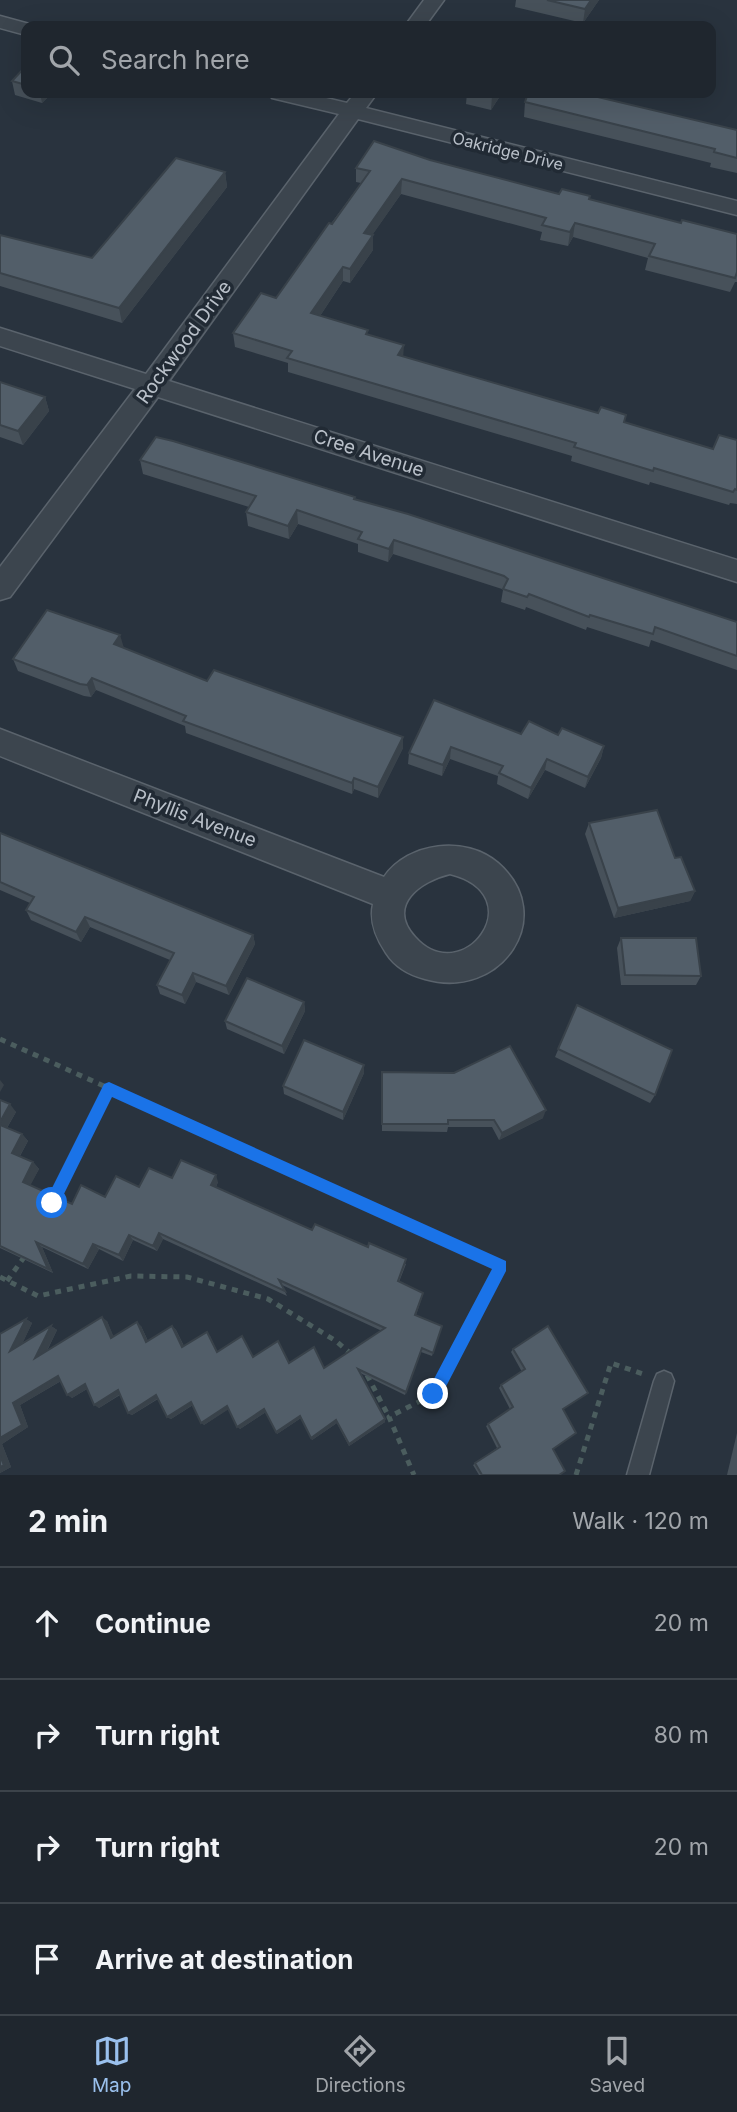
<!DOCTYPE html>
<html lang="en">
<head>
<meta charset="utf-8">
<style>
  :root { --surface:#1f262e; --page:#272e36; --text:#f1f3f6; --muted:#a1a5aa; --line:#3c434a; --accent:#9ac0ed }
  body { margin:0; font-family:Inter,sans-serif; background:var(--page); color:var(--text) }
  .stop { position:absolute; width:21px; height:21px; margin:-16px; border:5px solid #1a73e8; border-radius:50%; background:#fff }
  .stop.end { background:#1a73e8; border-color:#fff; box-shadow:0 2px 7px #0008 }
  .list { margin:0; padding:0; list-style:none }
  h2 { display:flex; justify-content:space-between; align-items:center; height:91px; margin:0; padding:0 28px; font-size:30px }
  h2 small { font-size:23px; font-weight:400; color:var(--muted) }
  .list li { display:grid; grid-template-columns:46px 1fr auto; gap:21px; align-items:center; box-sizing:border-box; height:112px; padding:0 28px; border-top:2px solid var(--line) }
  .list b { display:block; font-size:26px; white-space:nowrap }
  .list em { font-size:23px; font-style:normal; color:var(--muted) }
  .icon { flex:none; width:38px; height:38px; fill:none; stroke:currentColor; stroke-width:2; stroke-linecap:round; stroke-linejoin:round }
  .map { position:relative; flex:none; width:737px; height:1475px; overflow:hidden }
  .search { position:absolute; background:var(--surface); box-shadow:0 7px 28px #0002; left:21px; right:21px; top:21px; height:77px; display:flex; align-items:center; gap:18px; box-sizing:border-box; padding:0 24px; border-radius:14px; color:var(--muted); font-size:26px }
  .sheet { height:539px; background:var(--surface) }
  nav { display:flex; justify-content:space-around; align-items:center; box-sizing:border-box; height:98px; border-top:2px solid var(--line); background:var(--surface); font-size:19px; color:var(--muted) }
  nav a { display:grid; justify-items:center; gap:4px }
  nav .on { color:var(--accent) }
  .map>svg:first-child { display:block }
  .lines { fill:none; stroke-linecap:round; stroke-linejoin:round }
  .lane-casing { stroke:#5a636c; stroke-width:3 }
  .street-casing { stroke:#5a636c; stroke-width:3 }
  .path { stroke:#4b5d5e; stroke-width:5; stroke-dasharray:6 6; stroke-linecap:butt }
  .lane { fill:#3c454e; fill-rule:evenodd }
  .street { fill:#3c454e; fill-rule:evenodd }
  .wall { fill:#47515a }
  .shaded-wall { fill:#39424a }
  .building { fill:#525e69; stroke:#39424a; stroke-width:2 }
  .route { fill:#1a73e8 }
  .labels { text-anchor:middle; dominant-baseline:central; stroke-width:7; stroke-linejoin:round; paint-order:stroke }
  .far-street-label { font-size:16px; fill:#b9c0c9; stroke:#212a34 }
  .street-label { font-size:19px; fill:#b9c0c9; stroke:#212a34 }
</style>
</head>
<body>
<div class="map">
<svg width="737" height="1475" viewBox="0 0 737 1475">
  <rect width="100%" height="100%" fill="#29333e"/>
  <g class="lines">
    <!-- lane casing -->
    <g class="lane-casing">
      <path id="lane" d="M664,1371L671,1374L674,1381L649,1475H627L654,1381L657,1374Z"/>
    </g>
    <!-- street casing -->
    <g class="street-casing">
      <g id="street">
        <path d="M424,0H444L425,26H405Z"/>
        <path d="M0,16L33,25L34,26H26V35L0,28Z"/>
        <path d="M269,93H305L347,103L355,93H377L366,108L737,201V215L358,119L169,381L737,560V582L158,397L10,597L0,600V567L135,389L0,346V328L146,374L339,114L272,98Z"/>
        <path d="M0,729L384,877C408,842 466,835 498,863C559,916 501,1001 425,979C409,975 395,967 386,953C376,938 369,922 373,904L0,756ZM450,874C534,895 463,991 415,937C386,905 421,881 450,874Z"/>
      </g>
    </g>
    <!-- path -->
    <g class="path">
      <path d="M0,1039L501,1266L434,1394L389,1417L414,1475"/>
      <path d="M54,1199L109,1089"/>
      <path d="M0,1277L38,1296L131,1276L187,1277L268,1299L336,1341L351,1354"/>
      <path d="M7,1281L25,1256"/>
      <path d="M367,1375L389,1417"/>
      <path d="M576,1475L611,1363L643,1374"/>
    </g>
    <!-- lane -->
    <use href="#lane" class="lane"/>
    <!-- street -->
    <use href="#street" class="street"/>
  </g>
  <!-- wall -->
  <g class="wall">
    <path d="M516,0H599L583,23L515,7Z"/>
    <path d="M26,66V93H52L42,103L15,95L12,81Z"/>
    <path d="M467,93H502L491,110L466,104Z"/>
    <path d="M525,102L737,130V173L710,167L711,163L524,117Z"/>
    <path d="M430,160L559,194L590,196V199L681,223L737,234V282H735L730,292L645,270L648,258L573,237L568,246L540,240L542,232L401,194L372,235L373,250L350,283L343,281L320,316L368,335L403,356L625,422L713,449L737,440V504L730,503L729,505L650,482L649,485L571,461L572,456L288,372V363L235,347L233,333L276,298L361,183L356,182V168Z"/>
    <path d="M225,172L227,187L122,323L0,286V235L92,258Z"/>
    <path d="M0,383L45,397L49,411L23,445L0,437Z"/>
    <path d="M140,460L355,497V500L737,622V670L651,640L649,647L587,627L586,630L526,607L525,610L501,602L503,590L502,589L393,554L388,562L358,552V544L298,524L289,539L248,526L246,512L249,507L143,474Z"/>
    <path d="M124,648L207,681L403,737V748L378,798L354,789L352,794L186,733L185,726L96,690L91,697L84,696L18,671L13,659Z"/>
    <path d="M521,734L558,735L604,746L601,758L585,788L545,770L528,799L497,784L498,776L450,759L442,776L408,764L409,753Z"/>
    <path d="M589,823L675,858L695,891L690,901L614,918L585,834Z"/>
    <path d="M0,833L253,935L255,944L229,995L196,982L185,1004L160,994L157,985L170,960L90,927L81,942L31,920L26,910L30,903L0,890Z"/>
    <path d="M621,938L701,976L696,985H621L617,948Z"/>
    <path d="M304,1002L305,1011L284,1054L227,1029L225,1021Z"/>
    <path d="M577,1005L655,1095L650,1103L555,1057Z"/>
    <path d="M364,1065V1073L343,1120L284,1094L283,1086Z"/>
    <path d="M382,1072L543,1118L499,1140L492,1127H448L447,1132L382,1131Z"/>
    <path d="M0,1100L16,1112L7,1128L22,1134L28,1141L20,1156L33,1162L39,1169L30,1185L72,1204L105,1197L172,1178L218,1182L216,1187L312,1230L406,1264L399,1282L422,1297L416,1315L442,1326L432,1356L421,1352L405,1395L360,1373L385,1422L349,1446L337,1423L312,1440L301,1418L277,1434L266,1412L240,1429L228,1409L204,1425L193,1405L171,1419L167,1417L158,1399L132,1415L128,1413L120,1395L99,1408L87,1389L72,1398L61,1381L20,1405L28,1427L2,1444L11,1467L0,1473V1334L26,1319L32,1323L22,1344L51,1326L57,1330L47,1351L107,1321L113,1336L141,1326L148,1341L172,1326L176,1330L184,1346L210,1336L217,1351L324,1368L382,1331L282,1285L287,1296L163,1239L157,1251L133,1240L123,1261L99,1249L88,1269L42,1247L53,1273L0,1248Z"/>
    <path d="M513,1349L563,1409L553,1449L559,1475H479L473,1465L497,1448L486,1426L510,1409L499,1388L501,1385L522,1372L511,1352Z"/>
    <path d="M737,1433V1475H727Z"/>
  </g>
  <!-- shaded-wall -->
  <g class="shaded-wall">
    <path d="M591,0H599L583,23L585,9Z"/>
    <path d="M40,93H52L42,103Z"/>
    <path d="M494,93H502L491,110L492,96Z"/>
    <path d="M225,172L227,187L122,323L119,308Z"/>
    <path d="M402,179L401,194L364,247V233Z"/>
    <path d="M575,223L573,237L568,246L570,232Z"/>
    <path d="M373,235V250L350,283V269Z"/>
    <path d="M343,267V281L312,328L311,313Z"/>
    <path d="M404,345L403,359L398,355Z"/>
    <path d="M45,397L49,411L23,445L18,431Z"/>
    <path d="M297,510L298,524L289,539L288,526Z"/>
    <path d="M394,540L393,554L388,562L389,549Z"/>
    <path d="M120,635L124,648L114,644Z"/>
    <path d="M92,678L96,690L91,697L87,685Z"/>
    <path d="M403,737V748L378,798V787Z"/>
    <path d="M604,746L601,758L585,788L588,777Z"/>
    <path d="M451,747L450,759L442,776L443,765Z"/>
    <path d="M547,759L545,770L528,799L531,788Z"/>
    <path d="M354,778V789L352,794V783Z"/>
    <path d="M695,891L690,901L614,918L618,908Z"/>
    <path d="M85,917L90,927L81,942L76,932Z"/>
    <path d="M253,935L255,944L229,995L226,986Z"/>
    <path d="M193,973L196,982L185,1004L182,995Z"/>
    <path d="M304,1002L305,1011L284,1054L282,1046Z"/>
    <path d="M364,1065V1073L343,1120V1112Z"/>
    <path d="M0,1080L4,1085L0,1092Z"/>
    <path d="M10,1104L16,1112L5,1131L0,1126V1122Z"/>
    <path d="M546,1110L543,1118L499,1140L502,1133Z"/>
    <path d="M22,1134L28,1141L18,1159L12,1153Z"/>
    <path d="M33,1162L39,1169L29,1188L23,1182Z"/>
    <path d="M216,1175L218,1182L214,1191L211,1185Z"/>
    <path d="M159,1233L163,1239L157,1251L153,1246Z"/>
    <path d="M129,1235L133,1240L123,1261L119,1255Z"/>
    <path d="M36,1242L42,1247L53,1273L48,1269Z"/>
    <path d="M93,1244L99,1249L88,1269L83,1264Z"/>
    <path d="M102,1317L107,1321L116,1342L111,1338Z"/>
    <path d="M26,1319L32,1323L17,1355L10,1351Z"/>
    <path d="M137,1322L141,1326L150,1346L146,1342Z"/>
    <path d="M51,1326L57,1330L41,1362L35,1358Z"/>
    <path d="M172,1326L176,1330L186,1351L182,1347Z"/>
    <path d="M58,1376L64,1379L20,1405L28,1427L2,1444L11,1467L0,1473V1438L13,1403Z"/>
    <path d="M85,1384L90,1387L72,1398L67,1395Z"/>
    <path d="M118,1390L122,1393L99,1408L94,1405Z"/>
    <path d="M156,1395L160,1397L132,1415L128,1413Z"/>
    <path d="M191,1402L194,1404L171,1419L167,1417Z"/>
    <path d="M227,1406L229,1409L204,1425L201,1423Z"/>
    <path d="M264,1409L266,1412L240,1429L237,1427Z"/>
    <path d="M300,1416L301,1418L277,1434L276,1432Z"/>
    <path d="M385,1419V1422L349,1446V1444Z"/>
    <path d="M336,1420L337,1423L312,1440L311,1438Z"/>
  </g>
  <!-- building -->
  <g class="building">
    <path d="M547,0H591L585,9Z"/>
    <path d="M26,66V85L12,81Z"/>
    <path d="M480,93H494L492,96Z"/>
    <path d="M528,93H581L737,130V158L714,152L715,149L525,102Z"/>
    <path d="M374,141L430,160L559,194L562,189L590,196L589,199L681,223L682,220L737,234V272L735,278L649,256L655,244L575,223L570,232L542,225L546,218L402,179L364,233L373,235L350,269L343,267L311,313L368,330L366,334L404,345L398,355L598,413L601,407L626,415L624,422L713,449L719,435L737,440V490L735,489L733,492L654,468L653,471L574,447L576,443L287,358L292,351L233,333L261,293L276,298L329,223L332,224L370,171L356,168Z"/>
    <path d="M176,158L225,172L119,308L0,273V235L92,258Z"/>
    <path d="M0,382L45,397L18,431L0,425Z"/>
    <path d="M156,437L173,441L355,497L354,499L408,514L737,622V656L655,627L653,634L590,615L589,617L529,594L527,597L503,589L508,579L504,576L394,540L389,549L358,539L362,532L297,510L288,526L246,512L256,496L140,460Z"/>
    <path d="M47,610L120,635L114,644L207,681L214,670L403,737L378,787L354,778L352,783L183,721L186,716L92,678L87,685L80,684L13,659Z"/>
    <path d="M434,700L521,734L529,721L558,735L562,728L604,746L588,777L547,759L531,788L499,773L503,766L451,747L443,765L409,753Z"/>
    <path d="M657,810L675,858L681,857L695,891L618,908L589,823Z"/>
    <path d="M0,833L253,935L226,986L193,973L182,995L157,985L174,953L85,917L76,932L26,910L34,897L0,882Z"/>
    <path d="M621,938H696L701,976L625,975Z"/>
    <path d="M247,978L304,1002L282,1046L225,1021Z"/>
    <path d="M577,1005L672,1050L655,1095L558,1049Z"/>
    <path d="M304,1040L364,1065L343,1112L283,1086Z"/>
    <path d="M510,1046L546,1110L502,1133L494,1120H448V1124H382V1072L454,1073Z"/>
    <path d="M0,1100L10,1104L0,1122Z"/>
    <path d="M0,1125L22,1134L12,1153L33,1162L23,1182L72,1204L81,1185L105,1197L116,1176L139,1187L149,1168L172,1178L181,1160L216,1175L211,1185L312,1230L315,1224L368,1247L369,1243L406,1259L398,1281L423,1293L415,1315L442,1326L433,1353L422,1348L406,1392L358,1369L385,1419L349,1444L336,1420L311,1438L300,1416L276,1432L264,1409L237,1427L227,1406L201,1423L191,1402L167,1417L156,1395L128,1413L118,1390L94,1405L85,1384L67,1395L58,1376L13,1403L22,1425L0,1438V1334L26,1319L10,1351L51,1326L35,1358L102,1317L111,1338L137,1322L146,1342L172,1326L182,1347L207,1332L217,1352L242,1336L253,1357L278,1341L289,1363L314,1347L324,1368L385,1328L279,1280L285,1291L159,1233L153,1246L129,1235L119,1255L93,1244L83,1264L36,1242L48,1269L0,1246Z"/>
    <path d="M548,1326L588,1393L563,1409L576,1433L553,1449L565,1471L559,1475H482L475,1463L500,1447L488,1424L513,1407L501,1385L525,1369L513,1349Z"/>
    <path d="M0,1456L4,1465L0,1467Z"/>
  </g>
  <!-- route -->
  <path class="route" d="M109,1082L506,1261V1271L439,1400L433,1402L428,1400L426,1394L492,1269L112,1097L57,1208H47V1198L104,1084Z"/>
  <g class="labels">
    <!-- far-street labels -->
    <g class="far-street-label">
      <text transform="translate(508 151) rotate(14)">Oakridge Drive</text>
    </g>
    <!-- street labels -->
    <g class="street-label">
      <text transform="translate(184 342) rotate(-54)">Rockwood Drive</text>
      <text transform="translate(369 453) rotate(18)">Cree Avenue</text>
      <text transform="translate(195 818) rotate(21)">Phyllis Avenue</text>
    </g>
  </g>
</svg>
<div class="stop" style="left:52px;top:1203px"></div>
<div class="stop end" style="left:433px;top:1394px"></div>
<div class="search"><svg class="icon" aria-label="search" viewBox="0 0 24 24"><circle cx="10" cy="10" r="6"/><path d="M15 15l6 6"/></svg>Search here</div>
</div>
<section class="sheet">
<h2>2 min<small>Walk · 120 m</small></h2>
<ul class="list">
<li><svg class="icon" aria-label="ahead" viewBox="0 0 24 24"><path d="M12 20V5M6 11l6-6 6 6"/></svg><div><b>Continue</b></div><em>20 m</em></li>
<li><svg class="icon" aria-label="right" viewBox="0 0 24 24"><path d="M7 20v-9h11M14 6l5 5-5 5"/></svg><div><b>Turn right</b></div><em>80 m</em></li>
<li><svg class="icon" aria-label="right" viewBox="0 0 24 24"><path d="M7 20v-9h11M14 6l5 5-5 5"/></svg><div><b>Turn right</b></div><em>20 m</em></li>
<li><svg class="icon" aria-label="arrive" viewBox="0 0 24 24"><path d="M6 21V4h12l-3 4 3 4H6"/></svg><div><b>Arrive at destination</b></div></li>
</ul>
</section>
<nav>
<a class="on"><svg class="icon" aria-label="map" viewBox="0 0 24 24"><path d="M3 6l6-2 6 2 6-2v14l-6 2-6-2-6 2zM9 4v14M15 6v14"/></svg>Map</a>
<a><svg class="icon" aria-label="directions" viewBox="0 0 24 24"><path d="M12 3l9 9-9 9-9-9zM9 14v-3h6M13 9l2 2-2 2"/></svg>Directions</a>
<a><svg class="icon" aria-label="saved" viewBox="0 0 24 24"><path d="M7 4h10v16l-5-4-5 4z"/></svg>Saved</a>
</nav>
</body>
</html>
